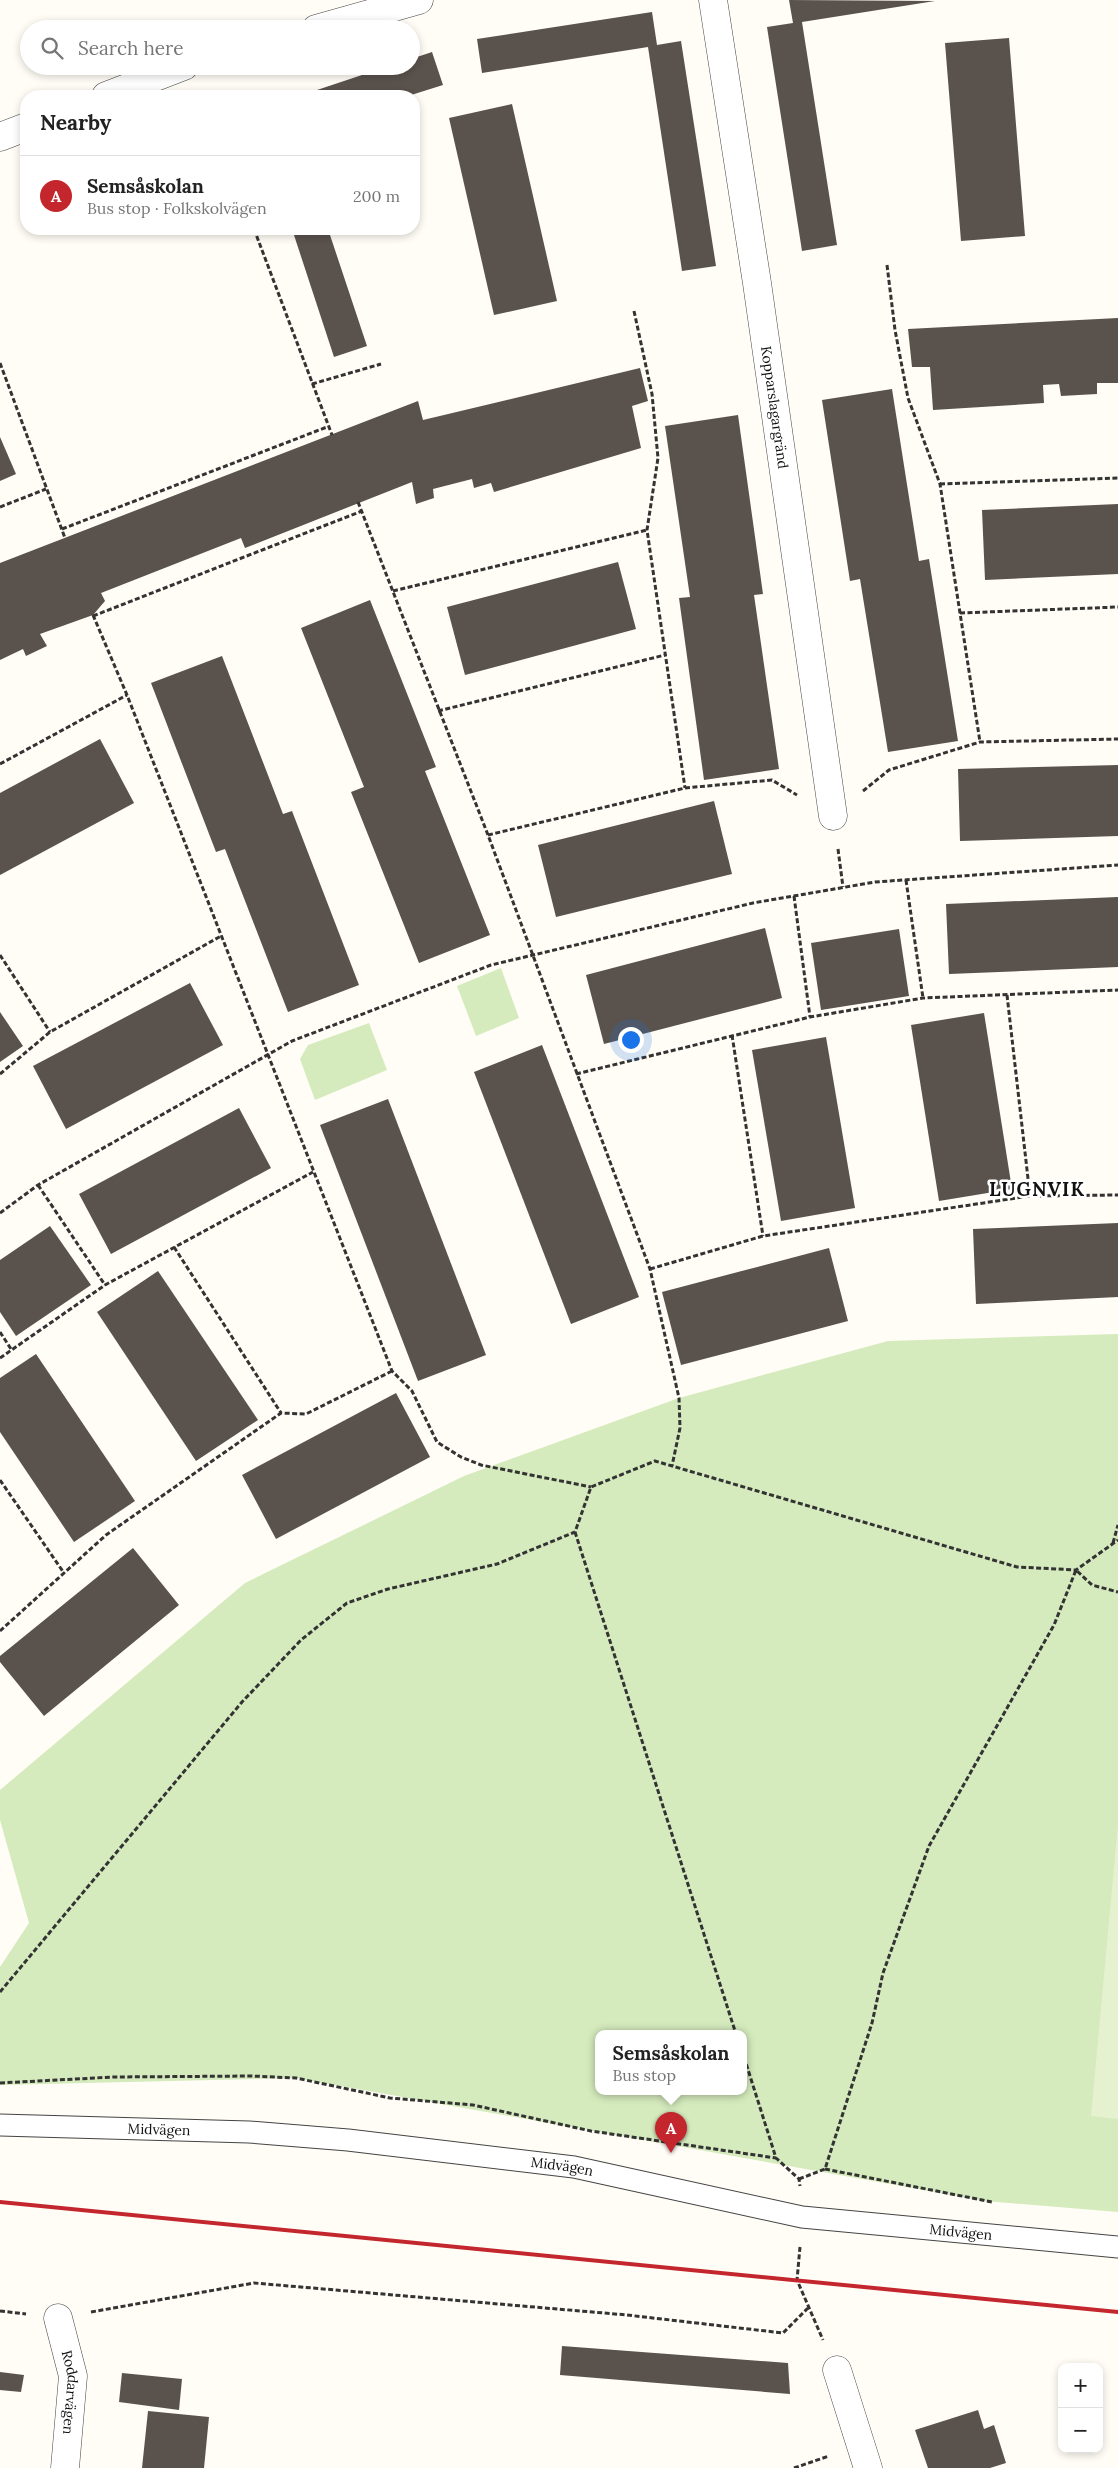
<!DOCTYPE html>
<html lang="en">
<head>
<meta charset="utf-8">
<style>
  :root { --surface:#fff; --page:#f6f6f6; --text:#222; --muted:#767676; --line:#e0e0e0; --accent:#c4262e }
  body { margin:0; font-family:Lora,serif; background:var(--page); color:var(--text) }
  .controls { position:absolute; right:15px; bottom:15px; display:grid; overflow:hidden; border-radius:10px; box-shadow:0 2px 8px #0003 }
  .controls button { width:45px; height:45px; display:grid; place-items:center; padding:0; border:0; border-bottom:1px solid var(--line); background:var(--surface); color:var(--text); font:25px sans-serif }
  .you { position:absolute; left:630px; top:1039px; width:18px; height:18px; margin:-12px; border:4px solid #fff; border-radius:50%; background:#1a73e8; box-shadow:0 0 0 8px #1a73e833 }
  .badge { display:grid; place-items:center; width:32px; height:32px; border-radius:50%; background:var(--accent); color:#fff; font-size:16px; font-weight:700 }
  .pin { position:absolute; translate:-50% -41px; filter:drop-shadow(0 1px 2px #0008) }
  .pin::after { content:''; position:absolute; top:26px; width:18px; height:15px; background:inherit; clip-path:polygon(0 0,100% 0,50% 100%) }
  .popup { position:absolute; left:595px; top:2030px; width:152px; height:65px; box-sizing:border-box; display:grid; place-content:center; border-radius:10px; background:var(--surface); filter:drop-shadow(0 1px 4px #0005); font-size:16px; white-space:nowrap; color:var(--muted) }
  .popup b { font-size:19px; color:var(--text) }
  .popup::after { content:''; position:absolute; left:50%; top:100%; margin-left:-10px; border:10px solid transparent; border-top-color:var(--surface) }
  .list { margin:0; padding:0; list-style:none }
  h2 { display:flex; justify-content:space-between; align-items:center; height:65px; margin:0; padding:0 20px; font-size:21px }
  h2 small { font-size:16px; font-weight:400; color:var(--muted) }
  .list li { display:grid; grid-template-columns:32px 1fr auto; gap:15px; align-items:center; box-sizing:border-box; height:80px; padding:0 20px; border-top:1px solid var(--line) }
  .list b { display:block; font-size:19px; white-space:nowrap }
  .list p { margin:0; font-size:16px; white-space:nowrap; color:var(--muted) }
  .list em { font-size:16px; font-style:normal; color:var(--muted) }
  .icon { flex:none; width:28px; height:28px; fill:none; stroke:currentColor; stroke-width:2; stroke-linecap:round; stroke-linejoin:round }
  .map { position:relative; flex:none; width:1118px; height:2468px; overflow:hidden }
  .search { position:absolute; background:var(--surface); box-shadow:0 2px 8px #0003; left:20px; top:20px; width:400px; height:55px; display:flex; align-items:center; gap:12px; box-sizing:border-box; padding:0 18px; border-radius:28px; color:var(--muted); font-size:19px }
  .panel { position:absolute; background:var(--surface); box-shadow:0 2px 8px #0003; left:20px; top:90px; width:400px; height:145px; border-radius:20px }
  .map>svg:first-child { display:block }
  .green { fill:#d5ebbd; fill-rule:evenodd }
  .pitch { fill:#e6f2cf }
  .building { fill:#5a524d }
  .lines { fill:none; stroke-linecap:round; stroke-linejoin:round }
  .lane-casing { stroke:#444; stroke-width:23 }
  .street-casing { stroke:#444; stroke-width:29 }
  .path { stroke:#333; stroke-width:3; stroke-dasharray:5 2.5; stroke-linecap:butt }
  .lane { stroke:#fff; stroke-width:21 }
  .street { stroke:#fff; stroke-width:28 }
  .rail { stroke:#c4262e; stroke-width:4 }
  .labels { text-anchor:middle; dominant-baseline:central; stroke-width:5; stroke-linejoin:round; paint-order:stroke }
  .street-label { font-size:14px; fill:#111; stroke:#fff }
  .district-label { font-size:19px; font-weight:bold; letter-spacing:1px; fill:#111; stroke:#fff }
</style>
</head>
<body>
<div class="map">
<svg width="1118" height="2468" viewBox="0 0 1118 2468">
  <rect width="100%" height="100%" fill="#fffdf5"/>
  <!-- green -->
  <g class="green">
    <path d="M501,968L519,1018L476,1036L457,986Z"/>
    <path d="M369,1023L387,1070L315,1100L300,1059L308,1045Z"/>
    <path d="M1118,1334V2212L985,2201L296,2078L0,2085V1967L29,1923L0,1820V1790L245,1583L464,1476L679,1398L888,1341ZM598,2034H744V2092H598Z"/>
  </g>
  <!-- pitch -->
  <path class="pitch" d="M1118,1825V2119L1091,2116Z"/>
  <!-- building -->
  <g class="building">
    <path d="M789,0L935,1L802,22L837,245L802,251L767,27L793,23Z"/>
    <path d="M652,12L657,45L681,41L716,266L682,271L648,47L482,73L477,39Z"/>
    <path d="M1009,38L1025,236L961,241L945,43Z"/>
    <path d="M432,52L443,85L408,96H299L389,66H411V59Z"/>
    <path d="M512,104L557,301L494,315L449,118Z"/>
    <path d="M292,229H328L367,346L334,357Z"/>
    <path d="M1118,318V383H1097V394L1061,396L1059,384L1043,385L1044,403L933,410L930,367H912L908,329Z"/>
    <path d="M640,368L648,401L632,406L641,448L494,492L491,483L474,488L472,479L433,489L434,498L416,504L412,482L245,548L241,538L101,593L105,601L93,615L40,634L47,646L26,656L23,649L0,660V563L418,401L423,420Z"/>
    <path d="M892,389L919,561L929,559L958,741L888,752L860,579L850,581L822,400Z"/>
    <path d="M738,415L763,594L754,595L779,769L704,780L679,598L690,597L665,426Z"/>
    <path d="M0,437L16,474L0,481Z"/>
    <path d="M1118,504V574L985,580L982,510Z"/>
    <path d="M618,562L636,629L465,675L447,607Z"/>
    <path d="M370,600L436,767L425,771L490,935L419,963L351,792L364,787L301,628Z"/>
    <path d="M222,656L283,814L292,811L359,985L288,1012L225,849L216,852L151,683Z"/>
    <path d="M100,739L134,803L0,875V793Z"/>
    <path d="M1118,765V836L960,841L958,769Z"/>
    <path d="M714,801L732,874L556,917L538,845Z"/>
    <path d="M1118,897V967L949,974L946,904Z"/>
    <path d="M765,928L782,998L604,1044L586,975Z"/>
    <path d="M899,929L909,996L821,1010L811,943Z"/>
    <path d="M190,983L223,1045L66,1129L33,1066Z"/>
    <path d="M0,1012L23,1046L0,1062Z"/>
    <path d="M984,1013L1012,1189L939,1201L911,1025Z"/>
    <path d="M826,1037L855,1208L781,1221L752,1050Z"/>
    <path d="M542,1045L639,1297L571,1324L474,1072Z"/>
    <path d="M388,1099L486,1355L418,1381L320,1125Z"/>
    <path d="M239,1108L271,1168L111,1254L79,1194Z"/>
    <path d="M1118,1223V1297L976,1304L973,1229Z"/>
    <path d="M50,1226L91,1285L16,1336L0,1312V1260Z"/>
    <path d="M829,1248L848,1321L681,1365L662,1292Z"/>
    <path d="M158,1271L258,1420L196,1461L97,1312Z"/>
    <path d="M36,1354L135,1501L74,1542L0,1432V1378Z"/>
    <path d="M396,1393L430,1457L276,1539L242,1475Z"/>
    <path d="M133,1548L179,1605L44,1716L0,1662V1656Z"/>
    <path d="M562,2346L788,2363L790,2394L560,2375Z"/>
    <path d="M0,2372L24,2375L21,2392L0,2390Z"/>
    <path d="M122,2373L182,2379L179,2410L119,2402Z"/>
    <path d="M978,2410L984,2429L994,2425L1006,2463L990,2468H928L915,2430Z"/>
    <path d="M148,2411L209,2417L204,2468H142Z"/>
  </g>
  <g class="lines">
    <!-- lane casing -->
    <g class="lane-casing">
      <g id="lane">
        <path id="s1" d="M0,2125L249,2132L348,2140L574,2167L802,2217L1118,2247"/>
      </g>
    </g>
    <!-- street casing -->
    <g class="street-casing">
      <g id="street">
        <path id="s2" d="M713,0L757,283L833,816"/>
        <path d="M316,29L419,0"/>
        <path d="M106,96L184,66"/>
        <path d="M0,137L26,127"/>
        <path id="s3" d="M58,2318L73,2376L65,2468"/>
        <path d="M837,2370L868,2468"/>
      </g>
    </g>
    <!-- path -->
    <g class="path">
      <path d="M254,229L332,435"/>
      <path d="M887,265L895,330L908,398L940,484L980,742"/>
      <path d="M634,311L652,394L658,458L647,530L685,788"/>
      <path d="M0,363L65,538"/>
      <path d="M312,384L381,364"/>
      <path d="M940,484L1118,478"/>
      <path d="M358,502L488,835L650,1269L679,1398L680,1428L672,1466"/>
      <path d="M0,507L46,489"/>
      <path d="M62,529L327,427"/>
      <path d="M393,591L647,530"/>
      <path d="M960,613L1118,607"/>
      <path d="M93,615L127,695L392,1371L412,1391L437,1442L461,1457L481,1465L591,1487"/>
      <path d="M93,616L362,511"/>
      <path d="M438,711L665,655"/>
      <path d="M0,764L127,695"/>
      <path d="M863,791L889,770L980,742L1118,739"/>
      <path d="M488,835L685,788L772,780L797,795"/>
      <path d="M838,849L843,887"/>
      <path d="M906,880L923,998"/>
      <path d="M794,896L810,1017"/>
      <path d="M0,955L50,1032"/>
      <path d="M1007,995L1030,1196"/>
      <path d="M732,1035L763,1236"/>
      <path d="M0,1074L50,1032L221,936"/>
      <path d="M576,1074L810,1017L923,998L1118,990"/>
      <path d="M38,1185L105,1285"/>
      <path d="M0,1213L38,1185L292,1041L491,965L753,903L875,882L1118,865"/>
      <path d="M174,1247L281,1413"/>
      <path d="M650,1269L763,1236L1030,1196L1118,1195"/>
      <path d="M0,1332L11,1349"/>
      <path d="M0,1358L105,1285L313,1172"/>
      <path d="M0,1480L64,1573"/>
      <path d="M575,1532L736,2034"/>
      <path d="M1113,1543L1118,1525"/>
      <path d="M0,1631L106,1535L281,1413L306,1414L392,1371"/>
      <path d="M0,1992L242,1702L301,1640L347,1603L388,1589L497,1564L575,1532L591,1487L655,1461L1017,1567L1076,1570L1118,1540"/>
      <path d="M744,2057L776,2158L799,2179L800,2186"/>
      <path d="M0,2083L114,2077L252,2076L296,2078L390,2098L473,2105L591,2131L776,2158"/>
      <path d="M825,2169L992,2202"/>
      <path d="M799,2179L825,2169L872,2023L883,1973L929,1846L1054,1625L1076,1570L1092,1585L1118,1592"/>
      <path d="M800,2247L797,2280L823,2340"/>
      <path d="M0,2311L26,2314"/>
      <path d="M91,2312L254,2283L627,2315L783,2333L808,2308"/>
      <path d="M794,2468L829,2456"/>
    </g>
    <!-- lane -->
    <use href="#lane" class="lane"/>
    <!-- street -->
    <use href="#street" class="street"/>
    <!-- rail -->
    <path class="rail" d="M0,2202L1118,2312"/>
  </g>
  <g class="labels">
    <!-- street labels -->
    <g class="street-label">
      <text stroke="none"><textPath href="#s2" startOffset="412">Kopparslagargränd</textPath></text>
      <text stroke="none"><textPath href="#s1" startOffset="159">Midvägen</textPath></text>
      <text stroke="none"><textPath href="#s1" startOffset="564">Midvägen</textPath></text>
      <text stroke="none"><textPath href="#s1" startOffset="969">Midvägen</textPath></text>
      <text stroke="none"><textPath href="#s3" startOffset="76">Roddarvägen</textPath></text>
    </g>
    <!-- district labels -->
    <g class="district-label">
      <text x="1037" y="1189">LUGNVIK</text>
    </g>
  </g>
</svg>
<div class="controls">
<button>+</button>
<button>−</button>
</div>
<div class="you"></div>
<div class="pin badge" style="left:671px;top:2153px">A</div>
<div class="popup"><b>Semsåskolan</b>Bus stop</div>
<div class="search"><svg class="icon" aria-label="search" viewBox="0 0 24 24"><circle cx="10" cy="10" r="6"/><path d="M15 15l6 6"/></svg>Search here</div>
<section class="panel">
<h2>Nearby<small></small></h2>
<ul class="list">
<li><span class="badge">A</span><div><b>Semsåskolan</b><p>Bus stop · Folkskolvägen</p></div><em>200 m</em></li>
</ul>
</section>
</div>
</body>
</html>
